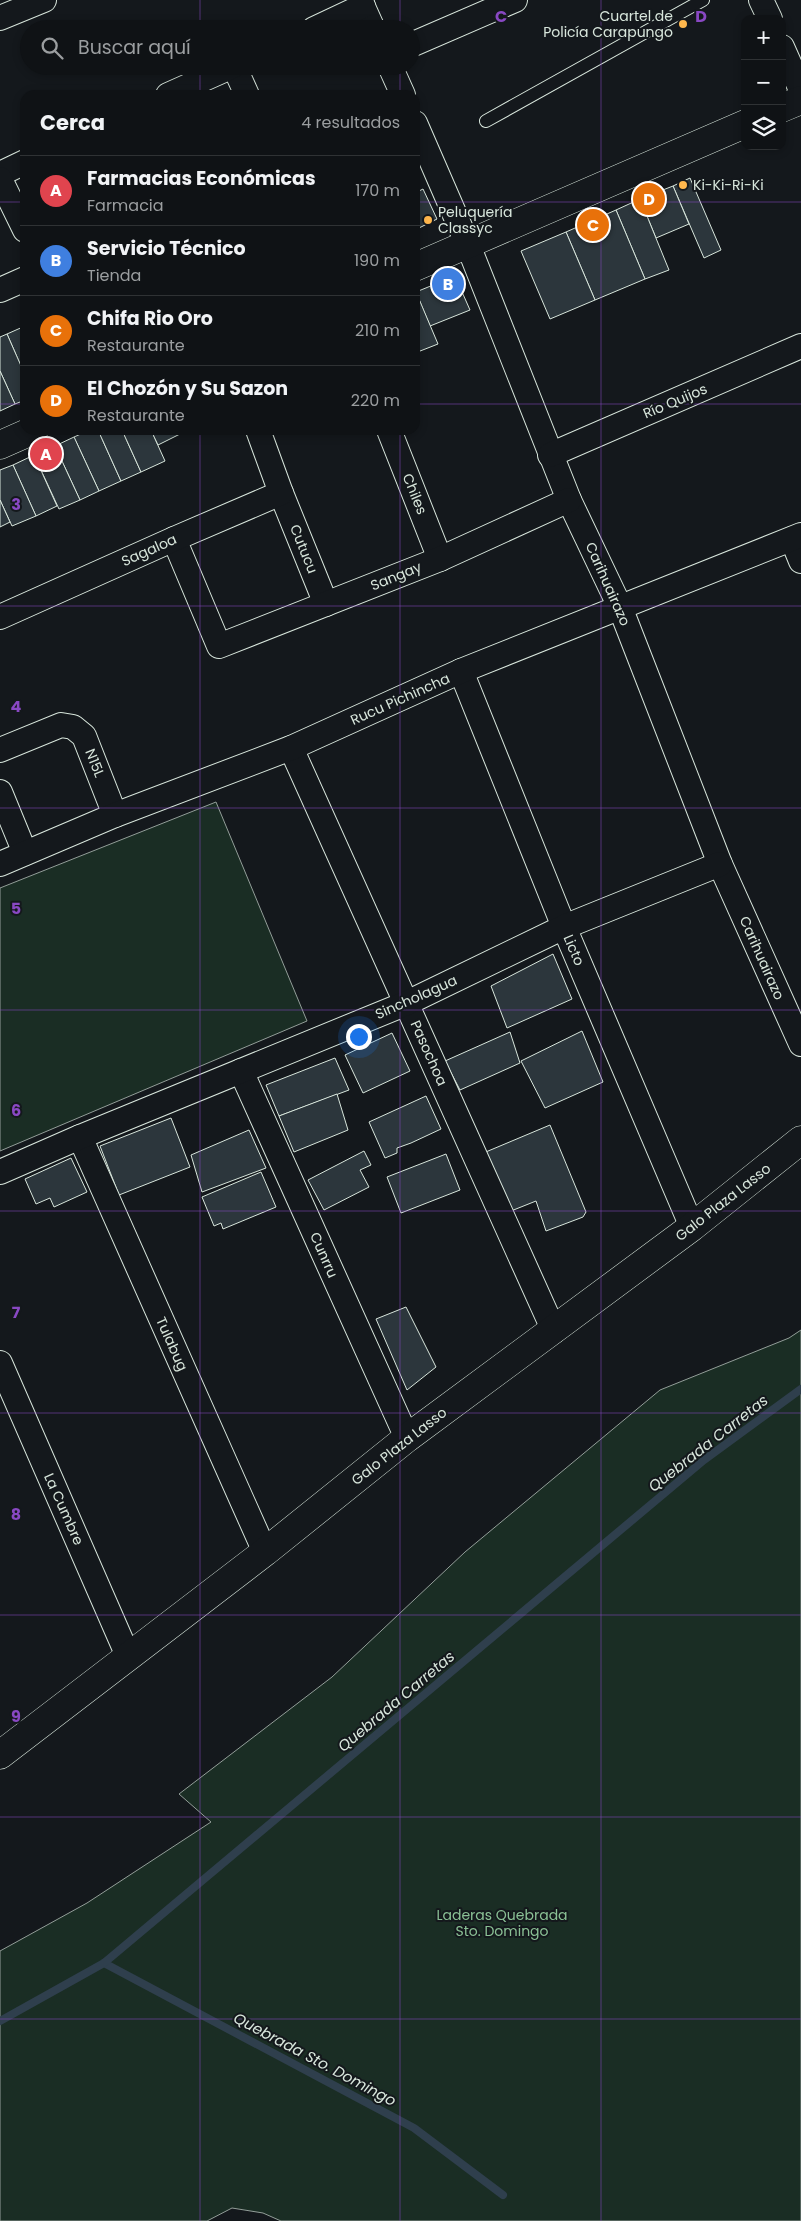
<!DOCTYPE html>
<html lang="es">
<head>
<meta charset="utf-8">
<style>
  :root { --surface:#0f1215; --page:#1d2022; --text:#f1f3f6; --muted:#9b9ea0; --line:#2f3234; --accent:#d93025 }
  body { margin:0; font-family:Poppins,sans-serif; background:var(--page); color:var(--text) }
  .controls { position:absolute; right:15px; top:15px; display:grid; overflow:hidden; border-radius:10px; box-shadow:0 2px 8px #0003 }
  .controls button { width:45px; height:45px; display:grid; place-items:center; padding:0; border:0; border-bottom:1px solid var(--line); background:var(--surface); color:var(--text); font:25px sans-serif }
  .you { position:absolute; left:358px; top:1036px; width:18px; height:18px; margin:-12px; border:4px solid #fff; border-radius:50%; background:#1a73e8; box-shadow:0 0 0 8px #1a73e833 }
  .badge { display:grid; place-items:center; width:32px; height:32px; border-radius:50%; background:var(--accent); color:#fff; font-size:16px; font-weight:700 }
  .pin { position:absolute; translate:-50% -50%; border:2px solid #fff; box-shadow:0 1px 5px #0006 }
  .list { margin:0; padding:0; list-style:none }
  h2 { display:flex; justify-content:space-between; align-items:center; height:65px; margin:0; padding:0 20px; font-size:21px }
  h2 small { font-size:16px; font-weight:400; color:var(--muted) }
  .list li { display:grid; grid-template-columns:32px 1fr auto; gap:15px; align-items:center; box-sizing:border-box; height:70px; padding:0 20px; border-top:1px solid var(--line) }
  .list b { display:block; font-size:19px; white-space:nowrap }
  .list p { margin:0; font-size:16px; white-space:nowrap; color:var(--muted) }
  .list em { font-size:16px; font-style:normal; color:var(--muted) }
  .icon { flex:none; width:28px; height:28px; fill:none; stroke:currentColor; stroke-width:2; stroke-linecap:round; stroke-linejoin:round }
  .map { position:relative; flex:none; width:801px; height:2221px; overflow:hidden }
  .search { position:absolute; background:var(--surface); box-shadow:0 2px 8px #0003; left:20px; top:20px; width:400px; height:55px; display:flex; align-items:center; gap:12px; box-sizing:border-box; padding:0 18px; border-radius:28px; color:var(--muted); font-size:19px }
  .panel { position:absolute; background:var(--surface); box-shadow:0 2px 8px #0003; left:20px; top:90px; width:400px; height:345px; border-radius:15px }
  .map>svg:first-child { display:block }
  .green { fill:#1a2d24; stroke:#939e99 }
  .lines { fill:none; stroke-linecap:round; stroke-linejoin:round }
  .stream { stroke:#2f3f4d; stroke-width:8 }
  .building { fill:#2c363c; stroke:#d8e6dc }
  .lane-casing { stroke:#d8e6dc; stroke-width:14 }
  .street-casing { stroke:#d8e6dc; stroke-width:26 }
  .secondary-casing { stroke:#d8e6dc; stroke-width:29 }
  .lane { stroke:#14181c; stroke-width:12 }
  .street { stroke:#14181c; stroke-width:24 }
  .secondary { stroke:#14181c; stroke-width:28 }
  .grid { fill:none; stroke:#8948c3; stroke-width:1; stroke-opacity:0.55 }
  .poi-dot { fill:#ffb74d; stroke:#14181c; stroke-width:2 }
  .labels { text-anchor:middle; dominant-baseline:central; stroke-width:4; stroke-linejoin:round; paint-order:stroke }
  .poi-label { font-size:14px; fill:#d8e6dc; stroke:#14181c; text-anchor:start }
  .street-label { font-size:14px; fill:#d8e6dc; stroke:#14181c }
  .park-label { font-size:14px; fill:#8ac095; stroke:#14181c }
  .water-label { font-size:15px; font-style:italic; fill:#d8e6dc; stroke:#14181c }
  .grid-label { font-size:16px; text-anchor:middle; font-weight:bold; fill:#8948c3; stroke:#14181c; stroke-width:4; stroke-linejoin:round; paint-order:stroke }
</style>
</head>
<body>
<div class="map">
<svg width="801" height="2221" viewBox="0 0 801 2221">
  <rect width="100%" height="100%" fill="#14181c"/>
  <!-- green -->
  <g class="green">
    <path d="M216,802L307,1021L0,1151V888Z"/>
    <path d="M801,1330V2221H281L263,2213L232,2208L207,2221H0V1951L87,1903L211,1822L179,1794L332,1677L465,1552L660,1390L789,1338Z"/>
  </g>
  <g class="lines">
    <!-- stream -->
    <g class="stream">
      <path d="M104,1963L414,2128L503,2195"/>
      <path d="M0,2021L104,1963L704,1460L801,1389"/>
    </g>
  </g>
  <!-- building -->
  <g class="building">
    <path d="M690,178L721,250L704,258L673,186Z"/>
    <path d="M673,186L689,224L656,238L640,199Z"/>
    <path d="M423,189L437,219L415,230V193Z"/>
    <path d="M640,199L669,270L645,279L616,210Z"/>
    <path d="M616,210L645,279L595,300L566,232Z"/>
    <path d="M566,232L595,300L550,319L521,251Z"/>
    <path d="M455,276L470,310L430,326L416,292Z"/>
    <path d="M416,292L438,344L415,353V293Z"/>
    <path d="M25,326V375L7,334Z"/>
    <path d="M7,334L25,375V400L15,404L0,371V337Z"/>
    <path d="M0,371L15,404L0,411Z"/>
    <path d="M90,430H98L121,481L99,491L74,437Z"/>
    <path d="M98,430H122L141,472L121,481Z"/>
    <path d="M122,430H151L165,461L141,472Z"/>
    <path d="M151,430H178L180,434L158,445Z"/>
    <path d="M74,437L99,491L80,500L55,446Z"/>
    <path d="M55,446L80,500L59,509L34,455Z"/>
    <path d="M34,455L57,506L36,516L13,465Z"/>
    <path d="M13,465L36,516L12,526L0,500V470Z"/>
    <path d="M0,500L10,522L0,527Z"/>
    <path d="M553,954L572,999L507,1028L491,986Z"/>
    <path d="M582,1031L603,1082L545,1108L521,1061Z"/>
    <path d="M510,1032L520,1063L460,1090L445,1061Z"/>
    <path d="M392,1033L410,1071L363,1093L345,1055Z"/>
    <path d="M335,1058L349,1090L279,1116L266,1085Z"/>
    <path d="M337,1094L348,1130L294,1152L279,1116Z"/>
    <path d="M426,1096L441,1129L411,1143L397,1148V1153L385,1158L369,1122Z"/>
    <path d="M171,1118L190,1167L119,1195L100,1146Z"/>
    <path d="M550,1125L586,1212L583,1217L546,1231L536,1201L506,1213L481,1154Z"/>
    <path d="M249,1130L266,1168L202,1192L191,1155Z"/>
    <path d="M364,1151L371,1165L360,1170L369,1187L324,1210L308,1180Z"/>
    <path d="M446,1154L460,1190L401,1213L387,1177Z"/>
    <path d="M71,1158L87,1192L54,1207L50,1198L36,1204L25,1179Z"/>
    <path d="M261,1172L276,1207L223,1229L221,1223L214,1226L202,1197Z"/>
    <path d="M406,1307L436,1367L407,1390L376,1319Z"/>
  </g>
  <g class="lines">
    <!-- lane casing -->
    <g class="lane-casing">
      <path id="lane" d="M486,121L703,0"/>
    </g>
    <!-- street casing -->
    <g class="street-casing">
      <g id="street">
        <path d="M360,0L373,29"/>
        <path d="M761,0L770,19"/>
        <path d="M0,18L44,0"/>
        <path d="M314,29L363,6"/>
        <path d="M411,45L515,0"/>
        <path d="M782,47L801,90"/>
        <path d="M234,66L247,95"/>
        <path d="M390,66L403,95"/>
        <path d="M168,95L233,66"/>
        <path d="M415,123L468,245L569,500L620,607L720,864L801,1044"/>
        <path d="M0,174L25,162"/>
        <path d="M0,179L25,230"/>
        <path d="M0,290L25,279"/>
        <path d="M389,430L440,559"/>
        <path d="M550,455L801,346"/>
        <path d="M281,493L326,604"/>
        <path d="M174,539L219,646L440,559L569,500"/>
        <path d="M792,539L801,561"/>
        <path d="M0,617L174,539L281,493L258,430"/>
        <path d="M461,671L564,927L692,1227"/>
        <path d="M291,748L554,1331"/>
        <path d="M0,750L61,725L73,727L84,736L115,815"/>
        <path d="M0,792L25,853"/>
        <path d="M0,864L115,815L291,748L461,671L801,535"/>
        <path d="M241,1071L407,1438"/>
        <path d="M80,1137L265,1552"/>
        <path d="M0,1172L80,1137L407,1003L564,927L720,864"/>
        <path d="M0,1363L128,1656"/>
      </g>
    </g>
    <!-- secondary casing -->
    <g class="secondary-casing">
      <g id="secondary">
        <path d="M782,108L801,100"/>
        <path d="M415,267L745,124"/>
        <path d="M0,445L34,430"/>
        <path d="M0,1755L265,1552L407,1438L692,1227L801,1140"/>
      </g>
    </g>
    <!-- lane -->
    <use href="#lane" class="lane"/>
    <!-- street -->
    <use href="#street" class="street"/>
    <!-- secondary -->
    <use href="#secondary" class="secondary"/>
  </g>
  <!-- grid -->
  <path class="grid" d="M200,0V29M400,0V29M601,0V2221M200,66V95M400,66V95M0,202H25M415,202H801M0,404H25M415,404H801M200,430V2221M400,430V2221M0,606H801M0,808H801M0,1010H801M0,1211H801M0,1413H801M0,1615H801M0,1817H801M0,2019H801"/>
  <!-- markers -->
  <g class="poi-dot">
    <circle cx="683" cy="24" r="5"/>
    <circle cx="683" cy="185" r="5"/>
    <circle cx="428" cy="220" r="5"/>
  </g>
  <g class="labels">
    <!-- poi labels -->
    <g class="poi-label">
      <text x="673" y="16" text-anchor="end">Cuartel de<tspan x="673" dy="16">Policía Carapungo</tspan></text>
      <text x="693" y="185">Ki-Ki-Ri-Ki</text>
      <text x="438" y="212">Peluquería<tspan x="438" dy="16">Classyc</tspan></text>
    </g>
    <!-- street labels -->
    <g class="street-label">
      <text transform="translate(675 401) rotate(-23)">Río Quijos</text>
      <text transform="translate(415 494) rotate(68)">Chiles</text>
      <text transform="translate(304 549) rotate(68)">Cutucu</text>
      <text transform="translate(149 550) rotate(-24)">Sagaloa</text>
      <text transform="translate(396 576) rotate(-22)">Sangay</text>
      <text transform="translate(608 584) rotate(66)">Carihuairazo</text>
      <text transform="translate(400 699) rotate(-24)">Rucu Pichincha</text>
      <text transform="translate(95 763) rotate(68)">N15L</text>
      <text transform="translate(574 950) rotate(67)">Licto</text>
      <text transform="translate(762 958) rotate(66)">Carihuairazo</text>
      <text transform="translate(416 997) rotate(-24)">Sincholagua</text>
      <text transform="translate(429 1053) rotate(66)">Pasochoa</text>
      <text transform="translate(723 1202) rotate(-38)">Galo Plaza Lasso</text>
      <text transform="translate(324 1255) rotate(66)">Cunrru</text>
      <text transform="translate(172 1344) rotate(66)">Tulabug</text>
      <text transform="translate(399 1446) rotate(-38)">Galo Plaza Lasso</text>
      <text transform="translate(64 1509) rotate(66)">La Cumbre</text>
    </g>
    <!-- park labels -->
    <g class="park-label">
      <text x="502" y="1915">Laderas Quebrada<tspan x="502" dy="16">Sto. Domingo</tspan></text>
    </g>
    <!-- water labels -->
    <g class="water-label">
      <text transform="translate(708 1443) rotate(-38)">Quebrada Carretas</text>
      <text transform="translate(396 1701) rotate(-40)">Quebrada Carretas</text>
      <text transform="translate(315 2059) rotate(28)">Quebrada Sto. Domingo</text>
    </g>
  </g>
  <g class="grid-label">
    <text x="501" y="22">C</text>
    <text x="701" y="22">D</text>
    <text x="16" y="510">3</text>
    <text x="16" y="712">4</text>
    <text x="16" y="914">5</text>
    <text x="16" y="1116">6</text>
    <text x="16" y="1318">7</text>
    <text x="16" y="1520">8</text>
    <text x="16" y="1722">9</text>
  </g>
</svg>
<div class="controls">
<button>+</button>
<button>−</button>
<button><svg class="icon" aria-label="layers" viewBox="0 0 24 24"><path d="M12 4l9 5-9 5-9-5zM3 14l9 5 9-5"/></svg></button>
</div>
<div class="you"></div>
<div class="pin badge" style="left:46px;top:454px;background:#e0444e">A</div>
<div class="pin badge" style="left:448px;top:284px;background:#3f7fe0">B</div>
<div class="pin badge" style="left:593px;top:225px;background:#e8710a">C</div>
<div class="pin badge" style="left:649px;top:199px;background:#e8710a">D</div>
<div class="search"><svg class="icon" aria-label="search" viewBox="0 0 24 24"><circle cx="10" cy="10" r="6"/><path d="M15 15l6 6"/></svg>Buscar aquí</div>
<section class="panel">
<h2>Cerca<small>4 resultados</small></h2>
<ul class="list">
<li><span class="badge" style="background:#e0444e">A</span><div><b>Farmacias Económicas</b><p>Farmacia</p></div><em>170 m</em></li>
<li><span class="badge" style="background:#3f7fe0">B</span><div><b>Servicio Técnico</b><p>Tienda</p></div><em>190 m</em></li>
<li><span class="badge" style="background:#e8710a">C</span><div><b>Chifa Rio Oro</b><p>Restaurante</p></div><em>210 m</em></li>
<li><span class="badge" style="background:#e8710a">D</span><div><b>El Chozón y Su Sazon</b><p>Restaurante</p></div><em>220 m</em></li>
</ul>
</section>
</div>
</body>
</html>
